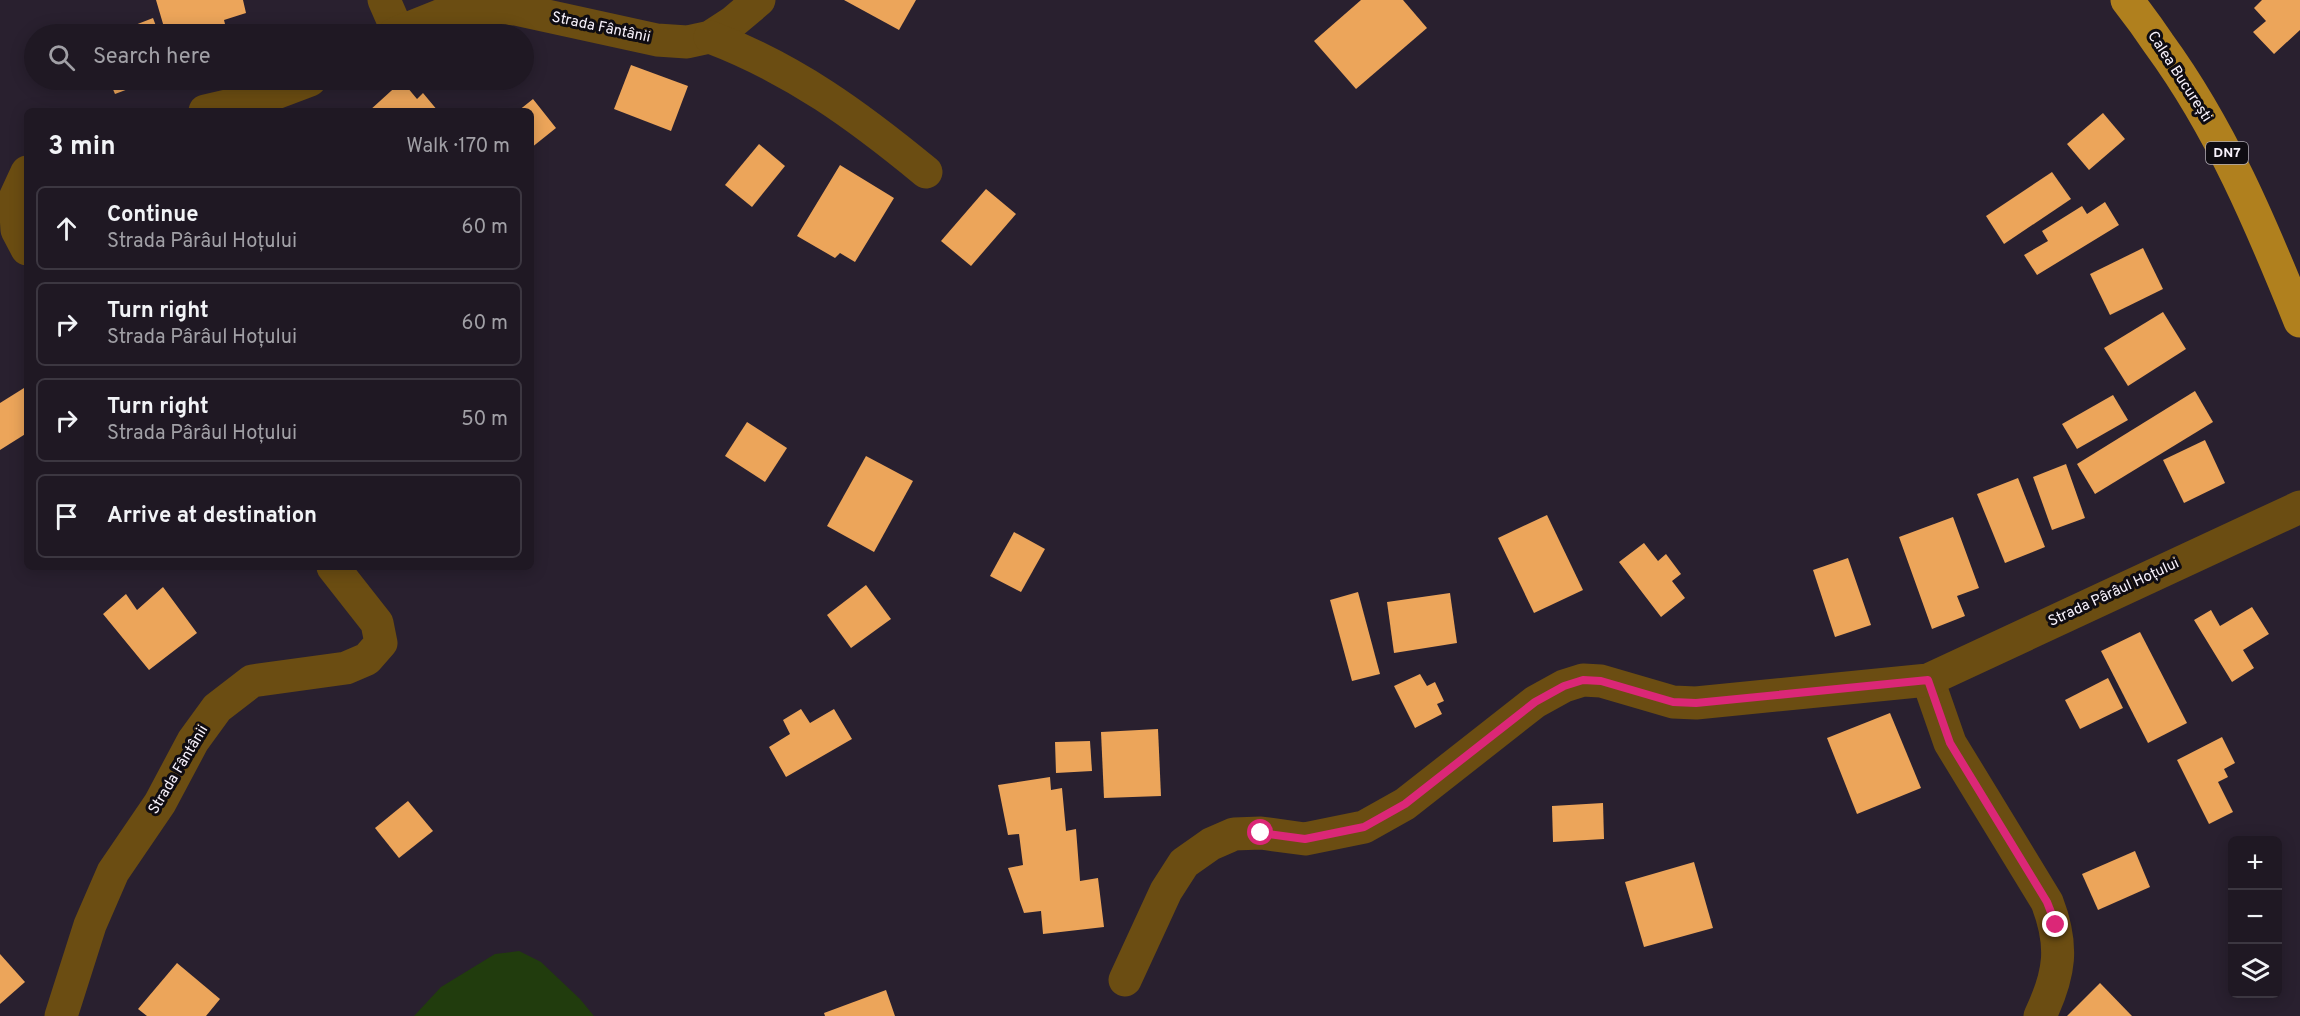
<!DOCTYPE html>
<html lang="en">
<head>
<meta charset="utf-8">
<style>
  :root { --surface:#1f1823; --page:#2c2530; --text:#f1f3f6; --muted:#a1a0a6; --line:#3c3741 }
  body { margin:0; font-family:Overpass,sans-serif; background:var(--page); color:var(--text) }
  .controls { position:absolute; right:18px; bottom:18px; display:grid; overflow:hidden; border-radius:9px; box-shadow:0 3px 15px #0003 }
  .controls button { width:54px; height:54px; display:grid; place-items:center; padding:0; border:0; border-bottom:2px solid var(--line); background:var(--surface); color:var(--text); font:30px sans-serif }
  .stop { position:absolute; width:18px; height:18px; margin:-14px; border:4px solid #db2777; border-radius:50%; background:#fff }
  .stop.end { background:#db2777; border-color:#fff; box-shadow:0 2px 6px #0008 }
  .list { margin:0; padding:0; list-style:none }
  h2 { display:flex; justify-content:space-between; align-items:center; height:78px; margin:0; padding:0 24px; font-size:26px }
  h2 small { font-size:20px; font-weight:400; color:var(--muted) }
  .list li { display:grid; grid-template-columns:39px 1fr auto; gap:18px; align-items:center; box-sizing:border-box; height:84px; margin:0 12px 12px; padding:0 12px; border:2px solid var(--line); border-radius:9px }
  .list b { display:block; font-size:22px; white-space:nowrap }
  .list p { margin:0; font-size:20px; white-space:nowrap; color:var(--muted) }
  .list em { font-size:20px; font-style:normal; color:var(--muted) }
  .icon { flex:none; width:33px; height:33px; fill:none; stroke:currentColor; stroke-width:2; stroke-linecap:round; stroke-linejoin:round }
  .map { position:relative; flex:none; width:2300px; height:1016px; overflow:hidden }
  .search { position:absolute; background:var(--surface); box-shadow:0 3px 15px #0003; left:24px; top:24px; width:510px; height:66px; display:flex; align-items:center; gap:15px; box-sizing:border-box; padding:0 21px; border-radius:33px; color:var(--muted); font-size:22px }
  .panel { position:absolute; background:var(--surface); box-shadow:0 3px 15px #0003; left:24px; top:108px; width:510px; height:462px; border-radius:9px }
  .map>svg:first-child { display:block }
  .green { fill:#213c0d }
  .building { fill:#eca55a }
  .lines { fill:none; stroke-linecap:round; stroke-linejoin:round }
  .minor { stroke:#6b4d12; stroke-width:33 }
  .trunk { stroke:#b0801e; stroke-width:33 }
  .route { stroke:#db2777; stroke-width:8 }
  .labels { text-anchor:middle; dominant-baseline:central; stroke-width:6; stroke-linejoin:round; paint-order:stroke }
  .shield { fill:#0f0c12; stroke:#b2adb6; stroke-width:1.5 }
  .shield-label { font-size:14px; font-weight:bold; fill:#f8f2fc }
  .street-label { font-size:15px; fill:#f8f2fc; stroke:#0f0c12 }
</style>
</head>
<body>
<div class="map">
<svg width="2300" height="1016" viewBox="0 0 2300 1016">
  <rect width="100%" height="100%" fill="#29202f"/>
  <!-- green -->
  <path class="green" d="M519,951L541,962L580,999L594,1016H414L441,987L495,954Z"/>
  <!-- building -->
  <g class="building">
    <path d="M156,0H243L246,13L224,20L227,32L218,34H166Z"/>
    <path d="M844,0H916L899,30Z"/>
    <path d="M1361,0H1403L1427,28L1356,89L1314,41Z"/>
    <path d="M2262,0H2300V30L2274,54L2253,32L2266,21L2254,8Z"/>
    <path d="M153,18L159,34H112Z"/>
    <path d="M631,65L688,86L671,131L614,109Z"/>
    <path d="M109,80H152L115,94Z"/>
    <path d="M402,81L417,99L423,93L438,111H369Z"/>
    <path d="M533,99L556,128L531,148V111H518Z"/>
    <path d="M2103,113L2125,139L2089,170L2067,144Z"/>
    <path d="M759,144L785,166L752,207L725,185Z"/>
    <path d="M840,165L894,198L855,262L840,253L835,258L797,236Z"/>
    <path d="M2052,172L2071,199L2004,244L1986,216Z"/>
    <path d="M986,189L1016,214L971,266L941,241Z"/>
    <path d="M2105,202L2119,225L2037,275L2024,255L2048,241L2042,231L2082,206L2087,214Z"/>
    <path d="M2143,248L2163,289L2110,315L2090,274Z"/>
    <path d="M2163,312L2186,349L2128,386L2104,348Z"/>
    <path d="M24,388L27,398V433L0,450V403Z"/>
    <path d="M2195,391L2213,422L2095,494L2077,464Z"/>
    <path d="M2113,395L2128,420L2077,449L2062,424Z"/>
    <path d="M747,422L787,448L765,482L725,456Z"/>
    <path d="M2205,440L2225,483L2184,503L2163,460Z"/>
    <path d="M866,456L913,481L874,552L827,526Z"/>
    <path d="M2066,464L2085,518L2052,530L2033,477Z"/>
    <path d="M2018,478L2045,547L2005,563L1977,494Z"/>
    <path d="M1547,515L1583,590L1534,613L1498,538Z"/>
    <path d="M1953,517L1979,588L1957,596L1965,616L1932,629L1899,537Z"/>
    <path d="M1014,532L1045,549L1021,592L990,576Z"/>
    <path d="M1644,543L1658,561L1666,554L1681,574L1672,581L1685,598L1661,617L1619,562Z"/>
    <path d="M1848,558L1871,625L1835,637L1813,570Z"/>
    <path d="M866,585L891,619L851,648L827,615Z"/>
    <path d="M163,587L197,633L149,670L103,614L126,594L137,610Z"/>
    <path d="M1358,592L1380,674L1352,681L1330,600Z"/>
    <path d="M1450,593L1457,643L1394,653L1387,602Z"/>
    <path d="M2252,607L2269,634L2243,650L2254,668L2232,682L2194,620L2211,610L2220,626Z"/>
    <path d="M2140,632L2187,723L2148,743L2101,651Z"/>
    <path d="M1420,674L1427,686L1435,682L1444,701L1437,704L1442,714L1415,728L1394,686Z"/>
    <path d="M2108,678L2123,708L2080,729L2065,700Z"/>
    <path d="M801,709L810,723L834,709L852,739L786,777L769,747L790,734L783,720Z"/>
    <path d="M1890,713L1921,788L1857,814L1827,738Z"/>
    <path d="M1158,729L1161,796L1104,798L1101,732Z"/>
    <path d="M2222,737L2235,763L2224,769L2228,777L2218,782L2233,812L2209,824L2177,760Z"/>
    <path d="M1090,741L1092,771L1056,773L1055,742Z"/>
    <path d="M1050,777L1051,790L1062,788L1066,831L1076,829L1080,881L1098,878L1104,927L1043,934L1041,911L1024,913L1008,868L1023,865L1019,834L1008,835L998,785Z"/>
    <path d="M408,801L433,831L399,858L375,828Z"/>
    <path d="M1603,803L1604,839L1553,842L1552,806Z"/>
    <path d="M2135,851L2150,887L2098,910L2082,874Z"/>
    <path d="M1694,862L1713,928L1644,947L1625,882Z"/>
    <path d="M0,954L25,982L0,1004Z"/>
    <path d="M177,963L220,999L206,1016H147L138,1009Z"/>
    <path d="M2100,983L2132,1016H2067Z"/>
    <path d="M886,990L895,1016H825L824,1013Z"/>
  </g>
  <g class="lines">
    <!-- minor -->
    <g class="minor">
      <path d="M384,0L398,32"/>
      <path d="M394,34L439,16L482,8L515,9L657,40L687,42L710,37L733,22L759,0"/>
      <path d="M710,37C794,69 858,116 926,172"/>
      <path d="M205,111L265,97L310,80"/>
      <path d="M27,172L15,198L17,230L27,249"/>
      <path d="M1928,680L1950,743L2047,902C2064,946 2060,974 2040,1016"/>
      <path d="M1125,980L1166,891L1184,863L1211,844L1234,834L1261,833L1305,839L1364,827L1405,804L1535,702L1564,686L1583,680L1601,681L1673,702L1696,703L1928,680L2300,507"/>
      <path d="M61,1016L90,925L113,872L160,803L193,741L217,708L252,681L346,668L367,659L381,643L377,623L333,567"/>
    </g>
    <!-- trunk -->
    <path class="trunk" d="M2127,0C2138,14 2149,29 2159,44C2221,129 2261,224 2300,321"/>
  </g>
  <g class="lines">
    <!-- route -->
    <path class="route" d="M1261,833L1305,839L1364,827L1405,804L1535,702L1564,686L1583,680L1601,681L1673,702L1696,703L1928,680L1950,743L2047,902L2056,925"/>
  </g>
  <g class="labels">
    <!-- shield labels -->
    <rect class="shield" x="2206" y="142" width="42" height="22" rx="4.5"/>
    <g class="shield-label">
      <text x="2227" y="153">DN7</text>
    </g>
    <!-- street labels -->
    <g class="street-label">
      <text transform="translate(601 28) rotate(12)">Strada Fântânii</text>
      <text transform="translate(2179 77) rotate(57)">Calea București</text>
      <text transform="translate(2114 593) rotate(-25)">Strada Pârâul Hoțului</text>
      <text transform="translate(179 770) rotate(-59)">Strada Fântânii</text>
    </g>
  </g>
</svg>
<div class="controls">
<button>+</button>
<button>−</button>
<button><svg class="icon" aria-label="layers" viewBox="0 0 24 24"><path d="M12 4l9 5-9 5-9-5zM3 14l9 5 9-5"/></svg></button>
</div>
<div class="stop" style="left:1261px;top:833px"></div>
<div class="stop end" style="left:2056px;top:925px"></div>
<div class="search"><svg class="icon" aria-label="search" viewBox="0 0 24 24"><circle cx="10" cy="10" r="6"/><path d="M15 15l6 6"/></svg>Search here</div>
<section class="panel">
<h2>3 min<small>Walk · 170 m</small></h2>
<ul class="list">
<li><svg class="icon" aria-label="ahead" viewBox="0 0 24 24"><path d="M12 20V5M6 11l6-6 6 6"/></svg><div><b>Continue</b><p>Strada Pârâul Hoțului</p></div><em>60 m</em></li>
<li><svg class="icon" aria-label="right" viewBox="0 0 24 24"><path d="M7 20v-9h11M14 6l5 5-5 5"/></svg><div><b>Turn right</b><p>Strada Pârâul Hoțului</p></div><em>60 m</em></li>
<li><svg class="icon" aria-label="right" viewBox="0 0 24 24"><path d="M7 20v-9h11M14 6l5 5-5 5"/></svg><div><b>Turn right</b><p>Strada Pârâul Hoțului</p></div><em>50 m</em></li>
<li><svg class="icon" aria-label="arrive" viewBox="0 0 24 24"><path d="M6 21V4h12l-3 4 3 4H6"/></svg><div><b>Arrive at destination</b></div></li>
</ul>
</section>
</div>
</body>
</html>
